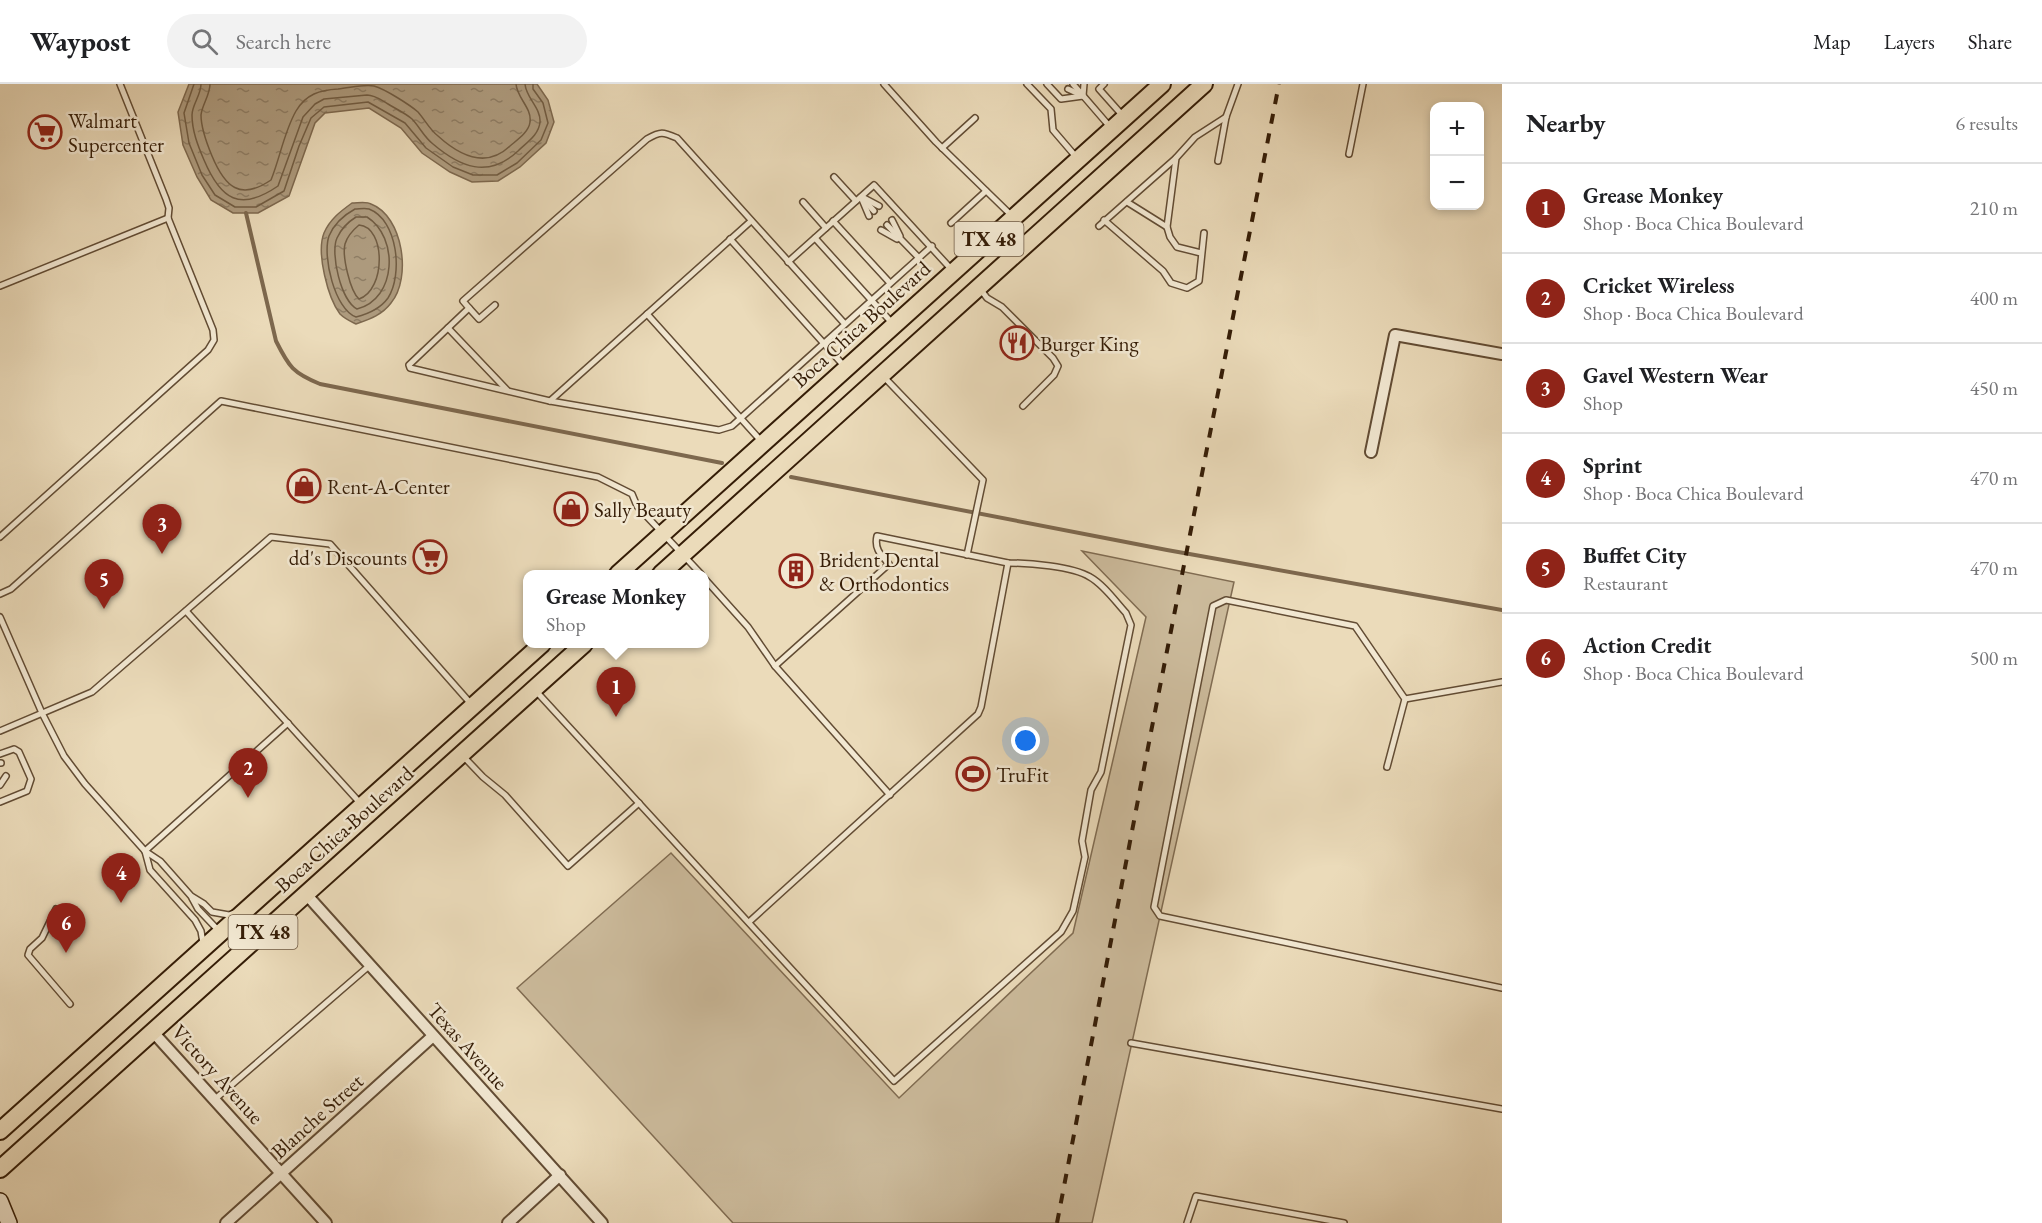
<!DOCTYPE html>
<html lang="en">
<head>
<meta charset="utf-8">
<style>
  :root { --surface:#fff; --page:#f2f2f2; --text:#202124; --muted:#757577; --line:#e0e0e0; --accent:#8f2418 }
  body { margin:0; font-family:"EB Garamond",serif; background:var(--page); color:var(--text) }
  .controls { position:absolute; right:18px; top:18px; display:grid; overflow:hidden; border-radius:12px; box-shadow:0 3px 9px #0003 }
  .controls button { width:54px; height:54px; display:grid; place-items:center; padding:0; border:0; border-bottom:2px solid var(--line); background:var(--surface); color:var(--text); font:30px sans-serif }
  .you { position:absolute; left:1026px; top:657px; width:21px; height:21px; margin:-15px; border:4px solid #fff; border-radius:50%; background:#1a73e8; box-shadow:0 0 0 9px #1a73e833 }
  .badge { display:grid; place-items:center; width:39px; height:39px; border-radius:50%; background:var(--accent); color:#fff; font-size:20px; font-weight:700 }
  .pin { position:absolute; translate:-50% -50px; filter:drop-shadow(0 2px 3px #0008) }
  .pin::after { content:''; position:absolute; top:32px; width:21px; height:18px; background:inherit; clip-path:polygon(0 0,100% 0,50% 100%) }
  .popup { position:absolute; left:523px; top:486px; width:186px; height:78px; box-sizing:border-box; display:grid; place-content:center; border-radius:12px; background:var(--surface); filter:drop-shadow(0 2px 4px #0005); font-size:20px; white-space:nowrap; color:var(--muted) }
  .popup b { font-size:22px; color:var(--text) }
  .popup::after { content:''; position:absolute; left:50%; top:100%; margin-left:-12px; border:12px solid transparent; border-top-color:var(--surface) }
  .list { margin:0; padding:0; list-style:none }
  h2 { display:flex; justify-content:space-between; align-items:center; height:78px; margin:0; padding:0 24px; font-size:26px }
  h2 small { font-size:20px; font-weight:400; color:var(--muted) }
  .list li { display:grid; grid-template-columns:39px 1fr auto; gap:18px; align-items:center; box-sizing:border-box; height:90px; padding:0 24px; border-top:2px solid var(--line) }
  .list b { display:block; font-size:22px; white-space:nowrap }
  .list p { margin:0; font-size:20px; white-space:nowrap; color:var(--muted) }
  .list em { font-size:20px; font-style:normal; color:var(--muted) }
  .icon { flex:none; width:33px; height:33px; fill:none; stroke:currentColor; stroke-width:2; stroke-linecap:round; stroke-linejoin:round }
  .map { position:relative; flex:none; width:1502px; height:1139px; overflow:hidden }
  header { display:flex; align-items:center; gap:36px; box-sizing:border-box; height:84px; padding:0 30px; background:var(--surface); border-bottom:2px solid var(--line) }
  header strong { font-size:28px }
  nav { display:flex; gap:33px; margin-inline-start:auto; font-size:21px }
  .search { width:420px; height:54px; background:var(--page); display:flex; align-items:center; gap:15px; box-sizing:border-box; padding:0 21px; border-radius:33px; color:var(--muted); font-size:22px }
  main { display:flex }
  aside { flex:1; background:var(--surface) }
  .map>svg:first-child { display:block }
  .green { fill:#ccbb9c; stroke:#806c52; stroke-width:1.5 }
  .water { fill:url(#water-ripples); stroke:#7d684e; stroke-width:1.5 }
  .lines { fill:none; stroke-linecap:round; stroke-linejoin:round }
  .shore { stroke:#715c42; stroke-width:1.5 }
  .stream { stroke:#7d684e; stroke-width:4 }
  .lane-casing { stroke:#624c34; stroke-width:8 }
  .street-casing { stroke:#624c34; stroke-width:14 }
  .secondary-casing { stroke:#351d07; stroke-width:18 }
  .primary-casing { stroke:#351d07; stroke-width:20 }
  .lane { stroke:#f2e8d2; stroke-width:5 }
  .street { stroke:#f2e8d2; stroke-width:10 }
  .secondary { stroke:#f2e8d2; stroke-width:15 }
  .primary { stroke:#ebdbba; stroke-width:16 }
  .rail { stroke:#351d07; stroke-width:4; stroke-dasharray:10 10; stroke-linecap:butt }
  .labels { text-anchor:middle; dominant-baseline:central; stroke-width:5; stroke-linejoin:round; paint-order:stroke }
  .shield { fill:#f2e8d2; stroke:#6e5a44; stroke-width:1.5 }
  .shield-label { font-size:20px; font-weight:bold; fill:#351d07 }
  .poi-label { font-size:21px; fill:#351d07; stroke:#f2e8d2; text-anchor:start }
  .street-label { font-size:21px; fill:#351d07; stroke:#f2e8d2 }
</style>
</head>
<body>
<header>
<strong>Waypost</strong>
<div class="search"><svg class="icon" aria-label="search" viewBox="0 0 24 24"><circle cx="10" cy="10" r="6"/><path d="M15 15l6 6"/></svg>Search here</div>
<nav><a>Map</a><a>Layers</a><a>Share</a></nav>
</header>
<main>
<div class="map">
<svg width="1502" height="1139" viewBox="0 0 1502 1139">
  <defs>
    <pattern id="water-ripples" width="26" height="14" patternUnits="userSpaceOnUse" patternTransform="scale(1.5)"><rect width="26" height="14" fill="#ad9a7d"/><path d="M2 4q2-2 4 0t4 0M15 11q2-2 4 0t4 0" fill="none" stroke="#8e7d64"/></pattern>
  </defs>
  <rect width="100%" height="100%" fill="#ebdbba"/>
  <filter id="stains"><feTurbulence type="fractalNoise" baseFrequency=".00333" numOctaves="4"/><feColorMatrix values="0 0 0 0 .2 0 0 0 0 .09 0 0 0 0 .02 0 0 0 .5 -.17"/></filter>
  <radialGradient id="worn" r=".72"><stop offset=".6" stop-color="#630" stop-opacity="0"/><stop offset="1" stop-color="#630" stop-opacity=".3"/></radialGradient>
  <!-- green -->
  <path class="green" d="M1082,467L1234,498L1092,1139H733L517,904L671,769L899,1014L1073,849L1146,533Z"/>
  <!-- water -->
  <g class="water">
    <path d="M189,0H537L548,16L554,38L546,59L520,83L498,97L472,98L450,88L422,69L401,44L369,24L325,29L315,39L289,112L258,129H233L211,116L197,93L183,61L178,28Z"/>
    <path d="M352,119C358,119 366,117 371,120C403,132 412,194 391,219C382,231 370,235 356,240C350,237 345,235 340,230C328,214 316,169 324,149C330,135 341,127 352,119Z"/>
  </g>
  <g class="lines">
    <!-- shore -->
    <g class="shore">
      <path d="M194,0L184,29L189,59L202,91L215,111L235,123H256L284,107L299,62L311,34L324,23L368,18L405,39L426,64L453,83L473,91H497L517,79L541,56L548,39L543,19L533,5V0"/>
      <path d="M201,0C201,11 192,21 192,31C192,47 198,62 204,76C221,116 240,128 278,102L303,33L315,20L324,15L367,11C375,11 381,16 388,20C396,25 405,29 412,35C419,42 424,53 433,60C460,83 488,95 518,67C526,59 539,51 540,38C541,24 526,14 525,0"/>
      <path d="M210,0C210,11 202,21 201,31C201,45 207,60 212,72C225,103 240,117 271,96C280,74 284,48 296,27C306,10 320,6 338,5C350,4 363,0 374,2C385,5 410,21 418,28C425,36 430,46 438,52C460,72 486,85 510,62C517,56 529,48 530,38C532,24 517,14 516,0"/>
      <path d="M355,125C359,125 365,124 369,125C398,136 403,191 388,214C380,225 368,230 356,233C335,226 322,172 329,152C334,140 344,131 355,125Z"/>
      <path d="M356,133H367C399,153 397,215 357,225C341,217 330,169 337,154C341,145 348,138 356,133Z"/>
      <path d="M359,141C386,143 386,206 359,215C350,207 342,172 345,160C347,153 353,146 359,141Z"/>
    </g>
    <!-- stream -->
    <g class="stream">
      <path d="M246,129L276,257C289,283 293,289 320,300L722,379"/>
      <path d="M791,393L1167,466L1502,526"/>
    </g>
    <!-- lane casing -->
    <g class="lane-casing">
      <g id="lane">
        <path d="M120,0L166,115L169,124L168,134"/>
        <path d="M884,0L936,58L1012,132"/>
        <path d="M1027,0L1051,25L1053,46L1077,74"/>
        <path d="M1047,0L1061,15L1083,12"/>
        <path d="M1073,0L1111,44"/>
        <path d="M1104,0L1099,5L1123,32"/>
        <path d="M1068,5L1081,11"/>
        <path d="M1083,12L1084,0"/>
        <path d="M942,64L975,34"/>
        <path d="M1349,70L1363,0"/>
        <path d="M1218,77L1226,33L1238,0"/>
        <path d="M834,93L856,117"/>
        <path d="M861,113L869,132"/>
        <path d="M862,113L879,122"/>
        <path d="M864,116L874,127"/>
        <path d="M803,118L826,144"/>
        <path d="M1127,118L1167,143L1176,74L1195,53L1226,33"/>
        <path d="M892,136L900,152"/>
        <path d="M1104,136L1163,187L1171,199L1187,204L1199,197L1204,149"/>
        <path d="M833,137L890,199"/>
        <path d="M951,139L986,107"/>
        <path d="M887,141L919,174"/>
        <path d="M1099,142L1176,74"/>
        <path d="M1167,143L1170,153L1177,163L1201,169"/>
        <path d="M881,146L897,155"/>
        <path d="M815,154L893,240"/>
        <path d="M730,155L845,283"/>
        <path d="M788,178L874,101L952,186"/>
        <path d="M0,202L168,134L213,246L214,256L208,266L0,453"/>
        <path d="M981,206L987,214L1002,223L1053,274L1058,282L1054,291L1023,322"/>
        <path d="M469,224L479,235L495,221"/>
        <path d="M647,230L762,358"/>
        <path d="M844,239L677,54C663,48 661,47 647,55L463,217L469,224L409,281L410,284L550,317L719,346L732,342L932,162"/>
        <path d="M448,244L507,306"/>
        <path d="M883,292L983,396L967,471"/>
        <path d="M550,317L751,137"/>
        <path d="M704,494L748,543L775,582L890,711"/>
        <path d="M0,510L11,505L221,317L598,393L632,410L637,422L701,490"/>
        <path d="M186,527L361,720"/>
        <path d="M0,533L42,629L64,672L85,700L145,767L160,777L191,812L204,820L212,828L229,831L234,829"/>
        <path d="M535,606L894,997L1061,848L1073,827L1085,773L1082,757L1091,706L1101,688L1131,541L1126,529C1115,517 1104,501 1090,493C1072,482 1028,479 1008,479L877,452C874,465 881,471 889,480L775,582"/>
        <path d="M1405,615L1502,598"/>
        <path d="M0,647L92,608L271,453L330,460L472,621"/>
        <path d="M0,670L14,665L19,668L31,695L27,707L0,718"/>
        <path d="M462,671L483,693L505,711L568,782L639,719"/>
        <path d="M0,679H1"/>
        <path d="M1387,683L1405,615L1355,542L1226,516L1213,522L1154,823L1160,832L1502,904"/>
        <path d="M0,701L6,692"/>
        <path d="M145,767L288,639"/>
        <path d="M145,767L150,786L195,836L201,847L203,859"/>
        <path d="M192,814L198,825L218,846"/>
        <path d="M56,825L42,854L30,865L28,871L70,920"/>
        <path d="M749,838L978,630L981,623L1008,479"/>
        <path d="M1131,959L1502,1025"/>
        <path d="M214,1016L369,882"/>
        <path d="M1187,1139L1196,1112L1344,1139"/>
      </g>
    </g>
    <!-- street casing -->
    <g class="street-casing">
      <g id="street">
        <path d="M1371,368L1395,251L1502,270"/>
        <path d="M306,810L602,1139"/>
        <path d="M153,948L326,1139"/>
        <path d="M226,1139L433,952"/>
        <path d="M508,1139L560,1091"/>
      </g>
    </g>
    <!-- secondary casing -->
    <g class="secondary-casing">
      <path id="secondary" d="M0,1117L9,1139"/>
    </g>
    <!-- primary casing -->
    <g class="primary-casing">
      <g id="primary">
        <path d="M618,490L1162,0"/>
        <path d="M661,490L1204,0"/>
        <path d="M0,1047L542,560"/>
        <path d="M0,1085L584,560"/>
      </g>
    </g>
    <!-- lane -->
    <use href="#lane" class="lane"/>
    <!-- street -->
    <use href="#street" class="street"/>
    <!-- secondary -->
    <use href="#secondary" class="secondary"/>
    <!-- primary -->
    <use href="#primary" class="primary"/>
    <!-- rail -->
    <path class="rail" d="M1057,1139L1151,648L1279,0"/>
  </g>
  <!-- icons -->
  <defs>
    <g id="supermarket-ring" transform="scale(1.725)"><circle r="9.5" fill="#f2e8d2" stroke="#8f2418" stroke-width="1.5"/><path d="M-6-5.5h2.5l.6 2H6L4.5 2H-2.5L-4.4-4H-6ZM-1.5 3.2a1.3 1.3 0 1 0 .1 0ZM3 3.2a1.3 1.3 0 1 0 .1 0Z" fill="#8f2418"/></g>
    <g id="restaurant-ring" transform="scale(1.725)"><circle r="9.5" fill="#f2e8d2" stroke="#8f2418" stroke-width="1.5"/><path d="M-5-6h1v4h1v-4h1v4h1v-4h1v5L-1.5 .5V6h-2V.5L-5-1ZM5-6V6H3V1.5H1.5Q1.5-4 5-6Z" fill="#8f2418"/></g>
    <g id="shop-ring" transform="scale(1.725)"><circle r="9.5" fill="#f2e8d2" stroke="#8f2418" stroke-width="1.5"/><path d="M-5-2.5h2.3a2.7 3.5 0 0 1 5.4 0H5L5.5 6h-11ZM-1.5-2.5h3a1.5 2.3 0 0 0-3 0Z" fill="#8f2418"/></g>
    <g id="building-ring" transform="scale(1.725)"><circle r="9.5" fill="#f2e8d2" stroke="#8f2418" stroke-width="1.5"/><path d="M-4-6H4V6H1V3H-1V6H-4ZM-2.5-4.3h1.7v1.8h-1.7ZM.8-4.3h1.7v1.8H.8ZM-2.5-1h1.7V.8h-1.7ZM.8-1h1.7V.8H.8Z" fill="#8f2418"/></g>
    <g id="stadium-ring" transform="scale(1.725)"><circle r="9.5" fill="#f2e8d2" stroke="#8f2418" stroke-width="1.5"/><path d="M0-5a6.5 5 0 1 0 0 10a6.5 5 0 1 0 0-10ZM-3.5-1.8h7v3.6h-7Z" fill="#8f2418"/></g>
  </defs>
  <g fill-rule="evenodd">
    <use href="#supermarket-ring" x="45" y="48"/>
    <use href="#restaurant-ring" x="1017" y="259"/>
    <use href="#shop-ring" x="304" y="402"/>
    <use href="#shop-ring" x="571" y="425"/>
    <use href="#supermarket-ring" x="430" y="473"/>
    <use href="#building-ring" x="796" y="487"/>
    <use href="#stadium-ring" x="973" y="690"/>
  </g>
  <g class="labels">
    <!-- shield labels -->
    <g class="shield">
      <rect x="954.5" y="138" width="69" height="34" rx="4.5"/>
      <rect x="228.5" y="831" width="69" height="34" rx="4.5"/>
    </g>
    <g class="shield-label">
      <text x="989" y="155">TX 48</text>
      <text x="263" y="848">TX 48</text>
    </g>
    <!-- poi labels -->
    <g class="poi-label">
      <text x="68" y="36">Walmart<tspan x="68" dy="24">Supercenter</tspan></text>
      <text x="1040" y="259">Burger King</text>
      <text x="327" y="402">Rent-A-Center</text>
      <text x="594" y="425">Sally Beauty</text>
      <text x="407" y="473" text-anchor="end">dd's Discounts</text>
      <text x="819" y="475">Brident Dental<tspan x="819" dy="24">&amp; Orthodontics</tspan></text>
      <text x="996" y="690">TruFit</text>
    </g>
    <!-- street labels -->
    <g class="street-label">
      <text transform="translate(861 240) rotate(-42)">Boca Chica Boulevard</text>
      <text transform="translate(344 745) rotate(-42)">Boca Chica Boulevard</text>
      <text transform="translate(468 962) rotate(48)">Texas Avenue</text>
      <text transform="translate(218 990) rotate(48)">Victory Avenue</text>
      <text transform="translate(317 1032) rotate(-42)">Blanche Street</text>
    </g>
  </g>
  <rect width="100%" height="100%" filter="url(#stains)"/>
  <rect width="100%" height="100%" fill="url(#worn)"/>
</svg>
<div class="controls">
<button>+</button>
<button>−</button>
</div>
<div class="you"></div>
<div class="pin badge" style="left:616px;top:633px">1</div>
<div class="popup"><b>Grease Monkey</b>Shop</div>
<div class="pin badge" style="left:248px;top:714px">2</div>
<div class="pin badge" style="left:162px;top:470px">3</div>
<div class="pin badge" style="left:121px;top:819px">4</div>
<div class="pin badge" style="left:104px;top:525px">5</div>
<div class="pin badge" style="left:66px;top:869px">6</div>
</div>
<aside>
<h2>Nearby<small>6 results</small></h2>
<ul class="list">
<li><span class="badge">1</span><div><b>Grease Monkey</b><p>Shop · Boca Chica Boulevard</p></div><em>210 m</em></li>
<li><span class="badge">2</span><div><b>Cricket Wireless</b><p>Shop · Boca Chica Boulevard</p></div><em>400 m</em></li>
<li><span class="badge">3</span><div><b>Gavel Western Wear</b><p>Shop</p></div><em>450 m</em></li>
<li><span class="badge">4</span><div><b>Sprint</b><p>Shop · Boca Chica Boulevard</p></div><em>470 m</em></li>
<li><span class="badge">5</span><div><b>Buffet City</b><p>Restaurant</p></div><em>470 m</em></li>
<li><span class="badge">6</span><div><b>Action Credit</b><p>Shop · Boca Chica Boulevard</p></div><em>500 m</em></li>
</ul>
</aside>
</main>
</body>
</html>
